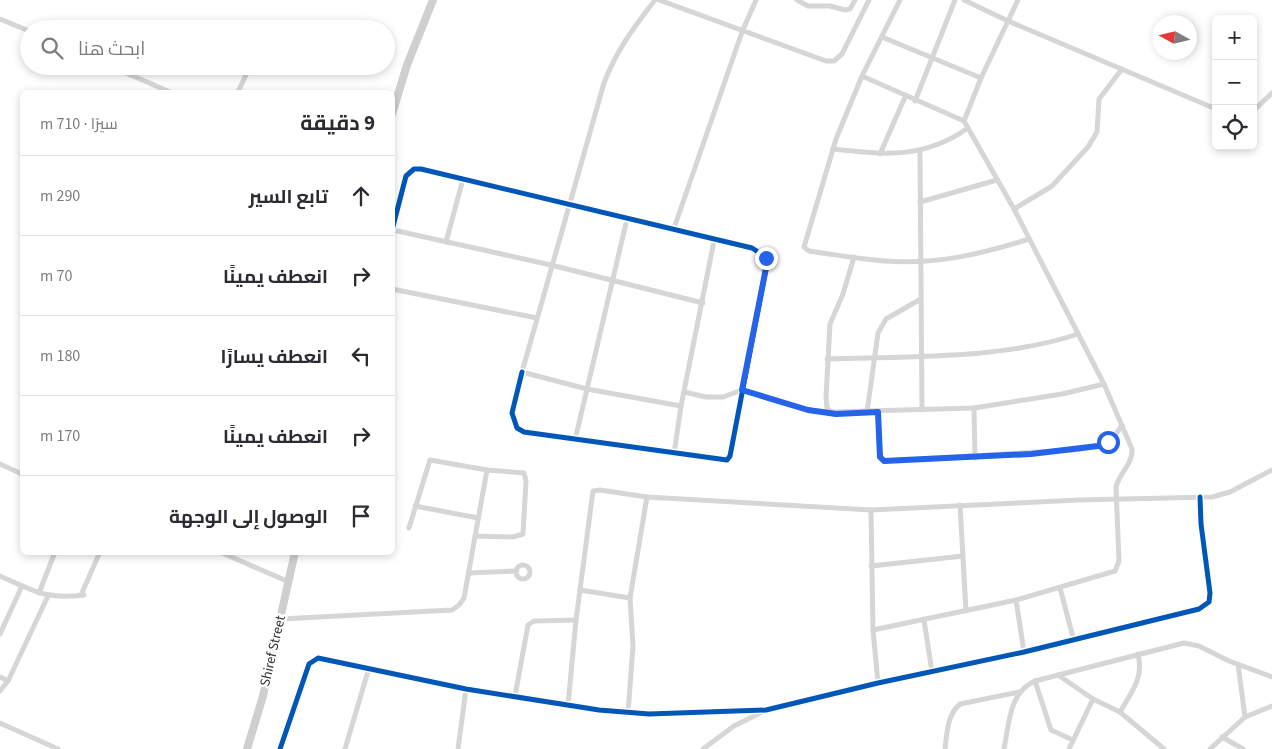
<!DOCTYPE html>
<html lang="ar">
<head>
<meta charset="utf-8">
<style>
  :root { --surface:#fff; --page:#f7f7f7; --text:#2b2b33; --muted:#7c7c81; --line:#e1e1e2 }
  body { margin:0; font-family:"Source Sans 3",Cairo,sans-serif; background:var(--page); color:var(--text); direction:rtl }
  .controls { position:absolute; right:15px; top:15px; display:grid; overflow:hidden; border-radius:8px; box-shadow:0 2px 8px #0003 }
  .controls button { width:45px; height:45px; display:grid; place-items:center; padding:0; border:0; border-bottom:1px solid var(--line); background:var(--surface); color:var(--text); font:25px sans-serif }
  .compass { position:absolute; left:1152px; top:15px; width:45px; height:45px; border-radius:50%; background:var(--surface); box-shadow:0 2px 8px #0003; rotate:278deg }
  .stop { position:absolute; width:15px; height:15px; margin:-11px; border:4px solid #2563eb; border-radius:50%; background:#fff }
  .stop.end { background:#2563eb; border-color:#fff; box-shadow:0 1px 5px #0008 }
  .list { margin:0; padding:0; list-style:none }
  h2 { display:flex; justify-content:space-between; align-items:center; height:65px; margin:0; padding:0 20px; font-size:21px }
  h2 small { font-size:16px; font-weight:400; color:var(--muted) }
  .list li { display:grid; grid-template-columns:32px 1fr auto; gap:15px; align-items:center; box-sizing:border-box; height:80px; padding:0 20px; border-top:1px solid var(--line) }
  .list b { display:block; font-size:19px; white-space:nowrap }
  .list em { font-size:16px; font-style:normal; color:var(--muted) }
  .icon { flex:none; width:28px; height:28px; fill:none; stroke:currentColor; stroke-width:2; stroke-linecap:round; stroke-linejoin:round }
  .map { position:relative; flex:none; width:1272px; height:749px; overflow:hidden; direction:ltr }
  .search { position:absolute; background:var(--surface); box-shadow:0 2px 8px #0003; left:20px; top:20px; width:375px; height:55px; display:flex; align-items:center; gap:12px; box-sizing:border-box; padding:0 18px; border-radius:28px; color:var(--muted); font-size:19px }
  .panel { position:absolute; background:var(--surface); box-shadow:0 2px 8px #0003; left:20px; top:90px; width:375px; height:465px; border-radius:8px; direction:rtl }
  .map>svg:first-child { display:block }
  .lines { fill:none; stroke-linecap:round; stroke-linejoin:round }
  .minor { stroke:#d6d6d6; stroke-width:5 }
  .secondary { stroke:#cfcfcf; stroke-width:8 }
  .cycleway-casing { stroke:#fff; stroke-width:8 }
  .cycleway { stroke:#0057b8; stroke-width:5 }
  .route { stroke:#2563eb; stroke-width:6 }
  .labels { text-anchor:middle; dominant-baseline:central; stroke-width:5; stroke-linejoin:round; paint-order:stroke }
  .street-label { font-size:14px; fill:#323232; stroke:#fff }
</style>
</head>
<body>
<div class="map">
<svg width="1272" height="749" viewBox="0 0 1272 749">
  <rect width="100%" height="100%" fill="#fff"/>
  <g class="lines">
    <!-- minor -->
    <g class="minor">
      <path d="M655,0C634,27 616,51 604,83L522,372L587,389L681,406"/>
      <path d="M659,0L826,61H834L842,54L869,0"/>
      <path d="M797,0L808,6H830L845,10L850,9L855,0"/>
      <path d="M900,0L862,76L836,139L804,247L809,251C834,255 860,259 885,261C935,265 982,254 1029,239"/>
      <path d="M964,0L1008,21L1216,109"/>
      <path d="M0,19L29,31"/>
      <path d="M266,29L267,26"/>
      <path d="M882,37L981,78"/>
      <path d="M110,66L170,92"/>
      <path d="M862,76L964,121L1014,209L1104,384L1132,449C1133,464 1120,472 1116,487L1119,561L1115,571L1016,600L873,630"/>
      <path d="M238,92L250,66"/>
      <path d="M915,101L955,0"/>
      <path d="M1253,111L1272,93"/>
      <path d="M964,121L981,78L1018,0"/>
      <path d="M833,149C885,155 924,159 968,128"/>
      <path d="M920,151L922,410"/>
      <path d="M880,154L905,97"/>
      <path d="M920,202L997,180"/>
      <path d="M1014,209L1052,186L1088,147L1097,132L1099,99L1122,69"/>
      <path d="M392,230L406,176L414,169H421L752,248L763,255L767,263L730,456L727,460L524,432L517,428L512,413L522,372"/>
      <path d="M393,230L551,265L703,303"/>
      <path d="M673,231L742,32L756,0"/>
      <path d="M446,242L463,179"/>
      <path d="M854,257L843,294L830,324L826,397L827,408L831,412L974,408L1062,394L1104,384"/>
      <path d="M392,289L537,318"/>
      <path d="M827,359C908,356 1000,360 1078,334"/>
      <path d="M684,392L706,397H723L742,390L808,410L830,412"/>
      <path d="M974,408L975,458"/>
      <path d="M867,412L878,333L886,319L919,300"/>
      <path d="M878,412L880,457L884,461L1074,450C1096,447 1110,446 1122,425"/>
      <path d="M575,440L627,219"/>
      <path d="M674,454L681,406L714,241"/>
      <path d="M0,464L22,474"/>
      <path d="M960,505L966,611"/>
      <path d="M415,506L478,518"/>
      <path d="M409,528L430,460L487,470L524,473L526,481L523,534L513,537L475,536"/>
      <path d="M220,552L289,582"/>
      <circle cx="523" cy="572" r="7"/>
      <path d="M871,566L963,556"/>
      <path d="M469,573L517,571"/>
      <path d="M0,576C34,591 46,600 84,595"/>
      <path d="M1060,588L1074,641"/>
      <path d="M580,590L630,598"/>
      <path d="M39,593L55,552"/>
      <path d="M81,595L100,552"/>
      <path d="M1016,600L1024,652"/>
      <path d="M281,619L452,610L459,605L464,598L487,470"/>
      <path d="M924,620L932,672"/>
      <path d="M0,634L22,586"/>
      <path d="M1238,664L1245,717"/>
      <path d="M1058,675L1093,699L1120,712L1164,749"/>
      <path d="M0,677L8,681"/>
      <path d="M1035,681L1051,730L1073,740"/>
      <path d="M878,683L873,630L871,510L1079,500L1212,497L1230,492L1272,470"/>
      <path d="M0,691L8,681L48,596"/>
      <path d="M515,696L528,625L534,621L576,620"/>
      <path d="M568,705L576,620L593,491L600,490L647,497L871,510"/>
      <path d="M1120,712C1132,691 1144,678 1138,654"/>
      <path d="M628,713L633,646L630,598L647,497"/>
      <path d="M0,723L58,749"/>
      <path d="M1222,737L1243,749"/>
      <path d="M280,749L309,664L318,658L466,689L599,710L649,714L766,710L878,683L1024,652L1199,609L1209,602L1210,593L1201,524L1200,497"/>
      <path d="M345,749L369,668"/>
      <path d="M458,749L466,689"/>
      <path d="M703,749L734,726L764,711"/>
      <path d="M945,749C947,733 947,715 960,704L1019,692"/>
      <path d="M1004,749C1009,724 1009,692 1035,681L1184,643L1199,646L1229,661L1272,677"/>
      <path d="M1069,749L1093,699"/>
      <path d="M1210,749L1245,717L1272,706"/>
    </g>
    <!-- secondary -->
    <g class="secondary">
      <path d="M392,114L407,65L433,0"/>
      <path d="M247,749L263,696L295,552"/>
    </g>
    <!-- cycleway casing -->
    <g class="cycleway-casing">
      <g id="cycleway">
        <path d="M392,230L406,176L414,169H421L752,248L763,255L767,263L730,456L727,460L524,432L517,428L512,413L522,372"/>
        <path d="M280,749L309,664L318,658L466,689L599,710L649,714L766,710L878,683L1024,652L1199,609L1209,602L1210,593L1201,524L1200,497"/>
      </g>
    </g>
    <!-- cycleway -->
    <use href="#cycleway" class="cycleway"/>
  </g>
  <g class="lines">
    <!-- route -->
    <path class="route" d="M766,258L767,263L742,390L808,410L836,414L878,412L880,457L884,461L1031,454L1098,446L1108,442"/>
  </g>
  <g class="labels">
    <!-- street labels -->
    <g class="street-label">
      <text transform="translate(273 651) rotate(-77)">Shiref Street</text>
    </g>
  </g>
</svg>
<div class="controls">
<button>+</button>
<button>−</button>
<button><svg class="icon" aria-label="locate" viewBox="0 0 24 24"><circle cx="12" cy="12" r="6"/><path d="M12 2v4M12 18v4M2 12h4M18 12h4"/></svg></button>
</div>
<svg class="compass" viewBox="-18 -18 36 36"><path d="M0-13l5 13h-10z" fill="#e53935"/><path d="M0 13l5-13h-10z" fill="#7c7c81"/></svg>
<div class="stop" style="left:1108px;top:442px"></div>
<div class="stop end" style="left:766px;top:258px"></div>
<div class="search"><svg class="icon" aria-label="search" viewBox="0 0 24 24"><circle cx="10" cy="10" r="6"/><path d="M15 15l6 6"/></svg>ابحث هنا</div>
<section class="panel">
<h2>9 دقيقة<small>سيرًا · 710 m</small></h2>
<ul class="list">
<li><svg class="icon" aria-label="ahead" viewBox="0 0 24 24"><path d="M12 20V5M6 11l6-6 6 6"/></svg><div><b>تابع السير</b></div><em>290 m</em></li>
<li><svg class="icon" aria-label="right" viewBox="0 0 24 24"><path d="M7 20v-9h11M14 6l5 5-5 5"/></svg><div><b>انعطف يمينًا</b></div><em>70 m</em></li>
<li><svg class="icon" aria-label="left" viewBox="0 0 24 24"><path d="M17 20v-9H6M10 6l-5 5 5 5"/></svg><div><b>انعطف يسارًا</b></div><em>180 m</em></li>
<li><svg class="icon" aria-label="right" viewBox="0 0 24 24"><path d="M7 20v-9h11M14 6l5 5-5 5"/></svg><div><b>انعطف يمينًا</b></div><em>170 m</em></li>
<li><svg class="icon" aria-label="arrive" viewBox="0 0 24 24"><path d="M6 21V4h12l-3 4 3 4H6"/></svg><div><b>الوصول إلى الوجهة</b></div></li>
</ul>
</section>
</div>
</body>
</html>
